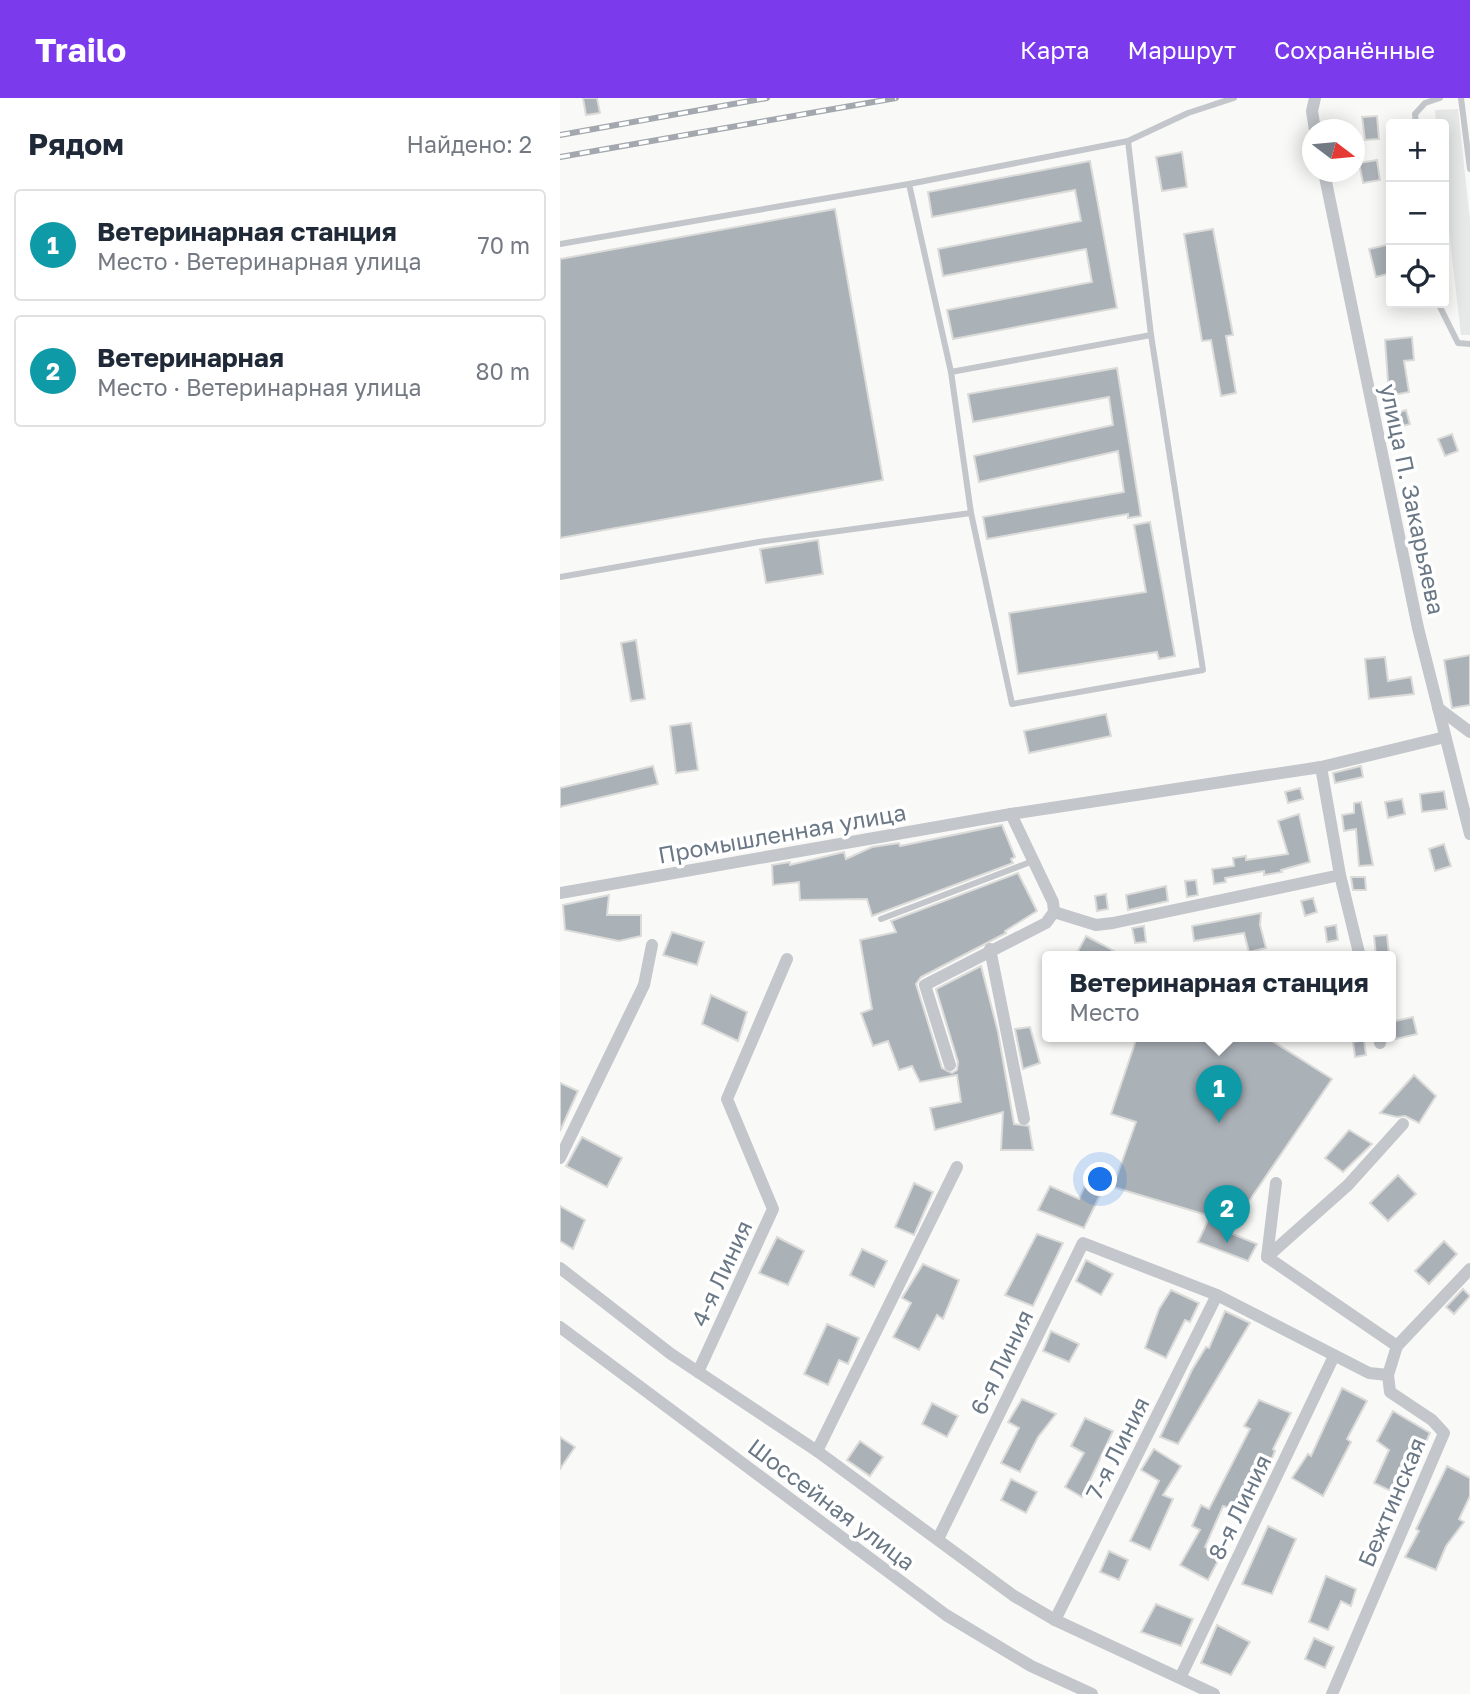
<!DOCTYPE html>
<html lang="ru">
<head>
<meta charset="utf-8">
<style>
  :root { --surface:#fff; --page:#f6f6f7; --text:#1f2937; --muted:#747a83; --line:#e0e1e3; --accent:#7c3aed }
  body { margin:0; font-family:"Golos Text",sans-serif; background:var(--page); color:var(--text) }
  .controls { position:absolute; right:21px; top:21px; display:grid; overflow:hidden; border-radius:7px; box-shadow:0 4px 18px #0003 }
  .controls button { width:63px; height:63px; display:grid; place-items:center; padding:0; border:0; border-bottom:2px solid var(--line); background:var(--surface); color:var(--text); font:35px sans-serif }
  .compass { position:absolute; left:742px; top:21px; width:63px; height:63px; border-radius:50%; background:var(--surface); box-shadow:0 4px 18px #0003; rotate:106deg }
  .you { position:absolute; left:541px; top:1082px; width:24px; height:24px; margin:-18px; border:5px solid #fff; border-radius:50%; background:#1a73e8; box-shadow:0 0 0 10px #1a73e833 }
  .badge { display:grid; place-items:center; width:46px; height:46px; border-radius:50%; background:var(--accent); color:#fff; font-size:23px; font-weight:700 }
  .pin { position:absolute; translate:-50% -58px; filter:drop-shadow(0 2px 4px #0008) }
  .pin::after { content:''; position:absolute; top:37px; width:24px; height:21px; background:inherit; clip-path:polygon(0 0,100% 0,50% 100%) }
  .popup { position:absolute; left:482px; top:853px; width:354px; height:91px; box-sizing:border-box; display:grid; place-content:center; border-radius:7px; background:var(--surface); filter:drop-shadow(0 2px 5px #0005); font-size:23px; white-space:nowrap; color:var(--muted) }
  .popup b { font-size:26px; color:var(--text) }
  .popup::after { content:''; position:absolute; left:50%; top:100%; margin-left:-14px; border:14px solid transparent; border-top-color:var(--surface) }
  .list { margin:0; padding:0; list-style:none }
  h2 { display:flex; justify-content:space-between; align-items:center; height:91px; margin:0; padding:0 28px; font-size:30px }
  h2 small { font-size:23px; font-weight:400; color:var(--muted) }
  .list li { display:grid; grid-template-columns:46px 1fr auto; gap:21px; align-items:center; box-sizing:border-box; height:112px; margin:0 14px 14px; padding:0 14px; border:2px solid var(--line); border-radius:7px }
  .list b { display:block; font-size:26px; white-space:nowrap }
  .list p { margin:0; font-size:23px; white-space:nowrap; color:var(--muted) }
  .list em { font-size:23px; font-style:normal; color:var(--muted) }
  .icon { flex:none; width:38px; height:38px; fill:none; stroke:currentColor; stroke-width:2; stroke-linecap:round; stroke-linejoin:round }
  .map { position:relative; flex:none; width:910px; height:1596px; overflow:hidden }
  header { display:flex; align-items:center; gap:42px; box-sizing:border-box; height:98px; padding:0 35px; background:var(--accent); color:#fff }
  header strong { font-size:33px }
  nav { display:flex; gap:38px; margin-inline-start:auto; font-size:24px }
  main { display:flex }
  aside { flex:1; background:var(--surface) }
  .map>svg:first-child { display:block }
  .built { fill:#e7e8e8 }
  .building { fill:#aab1b7; stroke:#dbdbd9; stroke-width:2 }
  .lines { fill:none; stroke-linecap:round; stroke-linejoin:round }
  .service { stroke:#c3c6ca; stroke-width:6 }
  .minor { stroke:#c3c6ca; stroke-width:12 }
  .rail-casing { stroke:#a2a8ae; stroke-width:6 }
  .rail { stroke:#fff; stroke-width:3.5; stroke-dasharray:10; stroke-linecap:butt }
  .labels { text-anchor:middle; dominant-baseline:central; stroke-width:7; stroke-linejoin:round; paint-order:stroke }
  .street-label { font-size:23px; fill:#6a7886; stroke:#fff }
</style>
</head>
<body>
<header>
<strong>Trailo</strong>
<nav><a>Карта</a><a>Маршрут</a><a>Сохранённые</a></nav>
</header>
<main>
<aside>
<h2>Рядом<small>Найдено: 2</small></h2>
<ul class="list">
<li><span class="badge" style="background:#0f9aa8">1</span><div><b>Ветеринарная станция</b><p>Место · Ветеринарная улица</p></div><em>70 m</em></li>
<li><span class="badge" style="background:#0f9aa8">2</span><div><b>Ветеринарная</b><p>Место · Ветеринарная улица</p></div><em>80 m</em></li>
</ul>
</aside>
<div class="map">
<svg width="910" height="1596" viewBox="0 0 910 1596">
  <rect width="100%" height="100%" fill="#f9f9f7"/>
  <!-- built -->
  <path class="built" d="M898,11L910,122V237H901L884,90V26H876L875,12Z"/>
  <!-- building -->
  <g class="building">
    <path d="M23,0H37L40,15L26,17Z"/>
    <path d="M817,18L819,41L805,42L802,19Z"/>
    <path d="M622,54L627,89L602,93L596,59Z"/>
    <path d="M817,62L820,82L803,85L799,65Z"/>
    <path d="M530,63L557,210L393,241L387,212L532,184L526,151L383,178L378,151L521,123L515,92L372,119L368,94Z"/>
    <path d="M275,111L323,382L0,440V161Z"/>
    <path d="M653,131L673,237L666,238L676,295L661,298L651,242L642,243L624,136Z"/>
    <path d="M827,147L831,175L816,179L809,151Z"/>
    <path d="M852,239L854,262L844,263L849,294L829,298L825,242Z"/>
    <path d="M557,270L581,418L568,420V416L427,441L423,419L564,394L558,353L419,384L414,358L553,327L549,299L413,324L408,296Z"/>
    <path d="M846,312L850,326L835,330L832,316Z"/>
    <path d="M892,336L898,353L885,358L878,341Z"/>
    <path d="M590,424L615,558L599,561L597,554L458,576L449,515L586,494L574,427Z"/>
    <path d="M258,442L263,476L206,485L200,451Z"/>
    <path d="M76,542L85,601L71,603L61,545Z"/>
    <path d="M910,557V607L892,610L884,562Z"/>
    <path d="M825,559L828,583L851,579L854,596L809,601L805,561Z"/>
    <path d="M546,616L551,638L469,655L464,633Z"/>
    <path d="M131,625L138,672L116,675L110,628Z"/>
    <path d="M93,668L98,686L0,709V690Z"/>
    <path d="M801,668L803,679L775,685L773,675Z"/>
    <path d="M740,690L743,701L728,705L725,694Z"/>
    <path d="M884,693L887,711L862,714L860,696Z"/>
    <path d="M842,701L845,716L828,720L825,704Z"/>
    <path d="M801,704L813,767L799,768L796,731L784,733L782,717L794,715V705Z"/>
    <path d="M739,716L750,764L721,772L722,774L704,777V773L665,780L666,784L654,786L652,771L674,768L673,760L686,758V762L728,756L718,723Z"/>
    <path d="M442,727L455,759L451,761L453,765L312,818L307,801L240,802L239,784L213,787L212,767L230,764V767L284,754L286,761L312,749L339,745L340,748Z"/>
    <path d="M884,746L891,768L875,773L869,751Z"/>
    <path d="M458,775L477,813L445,833L446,835L361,879L356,886L382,970L392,975L397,972L398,964L376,891L421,868L438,934L454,1026L469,1028L473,1052H441L443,1014L375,1032L370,1010L401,1004L397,977L360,984L352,968L339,972L328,943L313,948L301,915L312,911L300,842L336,834L331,823Z"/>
    <path d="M791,779H805L806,792H793Z"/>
    <path d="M636,782L638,797L627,799L625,783Z"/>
    <path d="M606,788L608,803L568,812L566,797Z"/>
    <path d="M546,796L548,811L537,813L535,798Z"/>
    <path d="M49,797L47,817H81V838L59,843L5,832L3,807Z"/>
    <path d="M753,800L757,814L745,818L741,803Z"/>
    <path d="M701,815L700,827L706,850L689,854L684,835L634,843L632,828Z"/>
    <path d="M776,827L778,842L767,844L765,829Z"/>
    <path d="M584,828L586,844L575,845L572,830Z"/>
    <path d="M112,834L144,844L137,867L103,857Z"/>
    <path d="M827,837L829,856L816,858L814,838Z"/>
    <path d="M526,838L543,847L564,859H529L518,853Z"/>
    <path d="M151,897L187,914L178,943L142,926Z"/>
    <path d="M853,919L857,936L836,941L831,924Z"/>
    <path d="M470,929L480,965L463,971L455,931Z"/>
    <path d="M577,939H706L772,981L668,1134L697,1146L688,1163L638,1144L650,1118L553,1089L576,1024L551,1016Z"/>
    <path d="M804,942L806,957L795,959L793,944Z"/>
    <path d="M854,977L876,998L859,1025L845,1018L837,1019L820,1015Z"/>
    <path d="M0,985L18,993L0,1033Z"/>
    <path d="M789,1032L812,1046L783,1074L765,1060Z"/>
    <path d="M22,1039L62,1060L47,1089L6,1068Z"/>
    <path d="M838,1077L856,1096L828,1123L810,1105Z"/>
    <path d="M527,1083L543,1091L524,1130L478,1112L490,1088L519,1101Z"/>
    <path d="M354,1085L373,1094L354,1137L335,1129Z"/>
    <path d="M0,1108L25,1122L13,1151L0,1143Z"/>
    <path d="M477,1136L503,1145L473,1208L445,1197Z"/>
    <path d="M217,1139L244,1153L228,1187L199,1175Z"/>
    <path d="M884,1143L897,1156L869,1186L855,1173Z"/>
    <path d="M302,1151L327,1163L314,1189L290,1177Z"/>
    <path d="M526,1162L553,1176L541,1197L516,1183Z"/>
    <path d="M363,1166L399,1182L383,1221L377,1217L359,1252L333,1239L351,1205L342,1200Z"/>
    <path d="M903,1191L910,1198L894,1216L886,1209Z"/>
    <path d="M611,1192L639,1205L630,1224L625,1222L606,1260L585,1250L599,1211Z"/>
    <path d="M665,1213L690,1225L618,1346L600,1339L632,1272L646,1249L649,1250Z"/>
    <path d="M267,1226L299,1240L288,1266L279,1262L268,1287L244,1276Z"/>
    <path d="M491,1233L519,1246L509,1264L483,1253Z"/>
    <path d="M782,1290L807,1303L787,1341L791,1344L763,1398L732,1380L748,1356L751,1358Z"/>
    <path d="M462,1301L496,1316L478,1339L460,1374L441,1365L459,1330L448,1324Z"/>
    <path d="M699,1302L731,1315L713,1351L715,1353L704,1380L685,1415L663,1408L645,1449L661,1457L648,1482L620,1467L640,1432L632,1428L641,1407L649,1411L690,1331L684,1328Z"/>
    <path d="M372,1305L398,1318L387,1339L362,1326Z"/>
    <path d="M833,1313L870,1335L854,1370L846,1364L833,1394L814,1385L829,1352L817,1343Z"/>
    <path d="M525,1320L553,1333L522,1399L505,1389L524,1355L511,1348Z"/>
    <path d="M0,1339L15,1349L0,1371Z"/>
    <path d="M300,1343L323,1359L310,1378L287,1362Z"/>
    <path d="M594,1351L621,1368L603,1397L613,1401L590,1452L570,1443L599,1383L581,1372Z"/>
    <path d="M887,1368L910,1380V1398L899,1421L904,1424L886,1448L876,1472L845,1459L859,1433L856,1431Z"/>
    <path d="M451,1381L477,1394L466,1415L441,1402Z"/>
    <path d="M708,1428L736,1441L712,1496L682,1486Z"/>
    <path d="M549,1453L568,1462L559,1482L540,1474Z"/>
    <path d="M766,1478L796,1491L791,1508L781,1503L768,1532L749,1524Z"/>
    <path d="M596,1506L633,1521L621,1548L581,1534Z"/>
    <path d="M657,1527L690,1544L671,1577L641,1565Z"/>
    <path d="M754,1540L774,1549L765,1570L745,1561Z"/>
  </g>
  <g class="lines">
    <!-- service -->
    <g class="service">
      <path d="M901,0L910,71"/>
      <path d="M856,26L855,16L865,5L880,0"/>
      <path d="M349,86L391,274L411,415L452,606L643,572L591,237L568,43"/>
      <path d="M0,146L349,86L568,43L628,15L674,0"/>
      <path d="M878,205L898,245L910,246"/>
      <path d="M391,274L591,237"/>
      <path d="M0,479L199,444L411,415"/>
      <path d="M321,821L473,763"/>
    </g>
    <!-- minor -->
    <g class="minor">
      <path d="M755,0L752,13L755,32"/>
      <path d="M764,74L858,530L910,736"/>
      <path d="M878,610L910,634"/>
      <path d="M761,669L780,777L800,859"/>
      <path d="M0,795L451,716L761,669L885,639"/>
      <path d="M494,814L536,827L553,825L780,777"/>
      <path d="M430,851L464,1021"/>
      <path d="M819,939L820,945"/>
      <path d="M390,967L365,887L486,825L494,814L493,804L451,716"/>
      <path d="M0,1060L84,887L92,847"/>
      <path d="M716,1085L707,1159L837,1248L910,1171"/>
      <path d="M707,1159L788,1087L843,1026"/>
      <path d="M0,1170L111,1256L257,1353L454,1498L495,1522L654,1596"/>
      <path d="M0,1229L386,1517L471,1568L532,1596"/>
      <path d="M138,1274L213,1111L167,1001L227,861"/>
      <path d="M257,1353L397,1069"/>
      <path d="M378,1441L523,1145L657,1197L809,1275L828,1277"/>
      <path d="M495,1522L657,1197"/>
      <path d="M621,1578L774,1258"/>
      <path d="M772,1596L884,1335L872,1322L830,1294L828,1277L837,1248"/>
    </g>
    <!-- rail casing -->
    <g class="rail-casing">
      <g id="rail">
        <path d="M0,37L207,0"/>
        <path d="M0,59L336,0"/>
      </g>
    </g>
    <!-- rail -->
    <use href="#rail" class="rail"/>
  </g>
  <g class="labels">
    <!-- street labels -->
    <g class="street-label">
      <text transform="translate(853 401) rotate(78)">улица П. Закарьяева</text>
      <text transform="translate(222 735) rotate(-10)">Промышленная улица</text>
      <text transform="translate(161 1175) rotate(-65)">4-я Линия</text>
      <text transform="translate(441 1264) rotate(-64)">6-я Линия</text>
      <text transform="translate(557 1350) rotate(-63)">7-я Линия</text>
      <text transform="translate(831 1404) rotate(-67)">Бежтинская</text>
      <text transform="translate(272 1406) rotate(37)">Шоссейная улица</text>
      <text transform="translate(679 1409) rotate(-64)">8-я Линия</text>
    </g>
  </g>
</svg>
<div class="controls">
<button>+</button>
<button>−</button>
<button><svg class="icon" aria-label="locate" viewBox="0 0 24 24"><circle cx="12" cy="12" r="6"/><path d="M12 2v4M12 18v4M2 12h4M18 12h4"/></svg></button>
</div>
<svg class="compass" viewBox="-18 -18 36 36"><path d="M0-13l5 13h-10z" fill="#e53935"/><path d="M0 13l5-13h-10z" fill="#747a83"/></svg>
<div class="you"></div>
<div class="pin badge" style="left:659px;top:1025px;background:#0f9aa8">1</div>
<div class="popup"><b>Ветеринарная станция</b>Место</div>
<div class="pin badge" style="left:667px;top:1145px;background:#0f9aa8">2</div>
</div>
</main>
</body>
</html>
